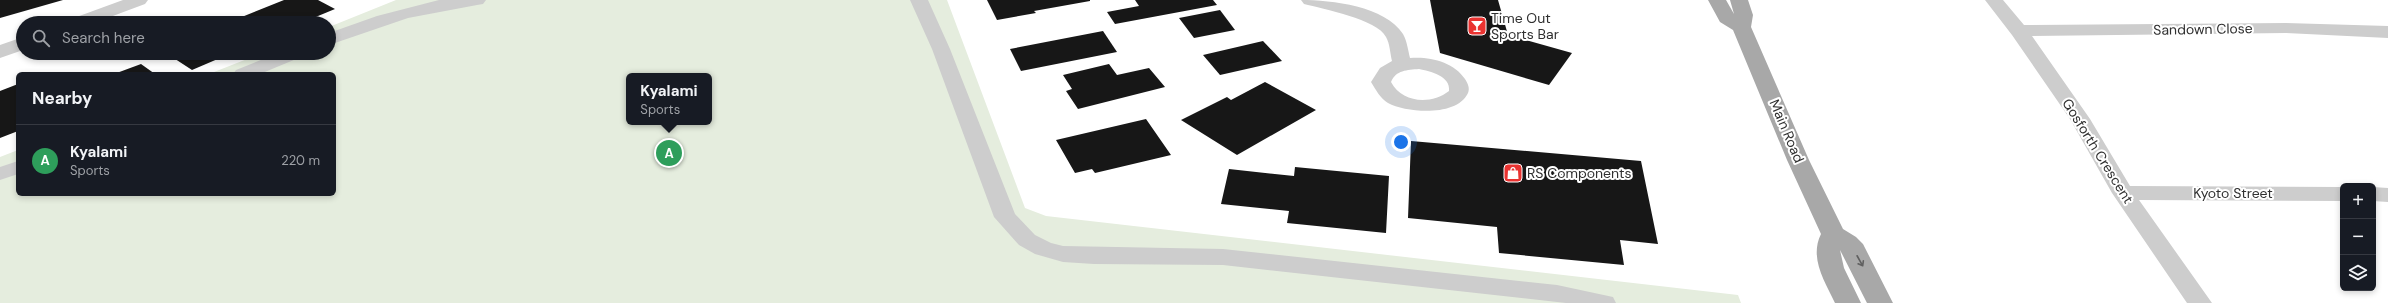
<!DOCTYPE html>
<html lang="en">
<head>
<meta charset="utf-8">
<style>
  :root { --surface:#171b24; --page:#20242c; --text:#f1f3f6; --muted:#9ea1a6; --line:#363941; --accent:#ea580c }
  body { margin:0; font-family:"DM Sans",sans-serif; background:var(--page); color:var(--text) }
  .controls { position:absolute; right:12px; bottom:12px; display:grid; overflow:hidden; border-radius:6px; box-shadow:0 2px 6px #0003 }
  .controls button { width:36px; height:36px; display:grid; place-items:center; padding:0; border:0; border-bottom:1px solid var(--line); background:var(--surface); color:var(--text); font:20px sans-serif }
  .you { position:absolute; left:1401px; top:142px; width:14px; height:14px; margin:-10px; border:3px solid #fff; border-radius:50%; background:#1a73e8; box-shadow:0 0 0 6px #1a73e833 }
  .badge { display:grid; place-items:center; width:26px; height:26px; border-radius:50%; background:var(--accent); color:#fff; font-size:13px; font-weight:700 }
  .pin { position:absolute; translate:-50% -50%; border:2px solid #fff; box-shadow:0 1px 4px #0006 }
  .popup { position:absolute; left:626px; top:73px; width:86px; height:52px; box-sizing:border-box; display:grid; place-content:center; border-radius:6px; background:var(--surface); filter:drop-shadow(0 1px 3px #0005); font-size:13px; white-space:nowrap; color:var(--muted) }
  .popup b { font-size:15px; color:var(--text) }
  .popup::after { content:''; position:absolute; left:50%; top:100%; margin-left:-8px; border:8px solid transparent; border-top-color:var(--surface) }
  .list { margin:0; padding:0; list-style:none }
  h2 { display:flex; justify-content:space-between; align-items:center; height:52px; margin:0; padding:0 16px; font-size:17px }
  h2 small { font-size:13px; font-weight:400; color:var(--muted) }
  .list li { display:grid; grid-template-columns:26px 1fr auto; gap:12px; align-items:center; box-sizing:border-box; height:72px; padding:0 16px; border-top:1px solid var(--line) }
  .list b { display:block; font-size:15px; white-space:nowrap }
  .list p { margin:0; font-size:13px; white-space:nowrap; color:var(--muted) }
  .list em { font-size:13px; font-style:normal; color:var(--muted) }
  .icon { flex:none; width:22px; height:22px; fill:none; stroke:currentColor; stroke-width:2; stroke-linecap:round; stroke-linejoin:round }
  .map { position:relative; flex:none; width:2388px; height:303px; overflow:hidden }
  .search { position:absolute; background:var(--surface); box-shadow:0 2px 6px #0003; left:16px; top:16px; width:320px; height:44px; display:flex; align-items:center; gap:10px; box-sizing:border-box; padding:0 14px; border-radius:22px; color:var(--muted); font-size:15px }
  .panel { position:absolute; background:var(--surface); box-shadow:0 2px 6px #0003; left:16px; top:72px; width:320px; height:124px; border-radius:6px }
  .map>svg:first-child { display:block }
  .green { fill:#e5edde; fill-rule:evenodd }
  .building { fill:#171717 }
  .lines { fill:none; stroke-linecap:round; stroke-linejoin:round }
  .minor { fill:#cdcdcd; fill-rule:evenodd }
  .major { fill:#a8a8a8; fill-rule:evenodd }
  .oneway { stroke:#606060 }
  .labels { text-anchor:middle; dominant-baseline:central; stroke-width:4; stroke-linejoin:round; paint-order:stroke }
  .poi-label { font-size:14px; fill:#303030; stroke:#fff; text-anchor:start }
  .street-label { font-size:14px; fill:#303030; stroke:#fff }
</style>
</head>
<body>
<div class="map">
<svg width="2388" height="303" viewBox="0 0 2388 303">
  <rect width="100%" height="100%" fill="#fff"/>
  <!-- green -->
  <path class="green" d="M396,0H947L1025,208L1046,216L1738,295L1741,303H0V157L18,150V194H334V74H209L262,53H329V27ZM629,76H709V122H629Z"/>
  <!-- building -->
  <g class="building">
    <path d="M0,0H63L0,18Z"/>
    <path d="M284,0H318L335,9L301,23H227Z"/>
    <path d="M987,0H1090V1L1034,11L1036,13L997,20Z"/>
    <path d="M1135,0H1213L1217,5L1115,24L1107,12L1139,6Z"/>
    <path d="M1430,0H1498L1508,35L1572,53L1549,85L1440,53Z"/>
    <path d="M1220,10L1235,30L1194,38L1179,18Z"/>
    <path d="M1103,31L1117,52L1021,71L1010,49Z"/>
    <path d="M1263,41L1282,61L1220,75L1203,55Z"/>
    <path d="M166,53H224L227,55L192,70Z"/>
    <path d="M141,64L155,74H114Z"/>
    <path d="M1109,64L1117,75L1149,68L1165,87L1078,109L1066,91L1072,89L1063,75Z"/>
    <path d="M1265,82L1316,110L1237,155L1181,120L1227,97L1231,100Z"/>
    <path d="M18,84V131L0,138V91Z"/>
    <path d="M1146,119L1171,155L1095,173L1092,169L1075,173L1056,140Z"/>
    <path d="M1411,141L1641,161L1658,244L1620,240L1624,265L1499,253L1497,227L1408,218Z"/>
    <path d="M1295,167L1389,176L1386,233L1287,223L1289,211L1221,204L1229,169L1294,176Z"/>
  </g>
  <g class="lines">
    <!-- minor -->
    <g class="minor">
      <path d="M123,0H148L145,4L94,23H68L71,19Z"/>
      <path d="M439,0H486L483,4L477,5L408,18L329,45V33L377,16Z"/>
      <path d="M910,0H928L950,49L1015,214L1035,235L1051,243L1063,246L1223,249L1557,285L1613,297L1616,303H1566L1223,265L1094,264L1063,262L1035,254L1019,245L994,217L932,49Z"/>
      <path d="M1301,0C1332,0 1385,6 1403,34C1407,41 1408,50 1410,58C1429,56 1454,62 1465,79C1468,84 1470,88 1468,93C1457,117 1407,113 1388,103C1380,98 1376,90 1371,82L1380,68L1392,61C1390,53 1390,44 1386,37C1377,19 1323,9 1304,4ZM1419,69C1430,71 1451,76 1449,91C1431,105 1402,103 1391,82C1396,70 1407,70 1419,69Z"/>
      <path d="M1985,0H2003L2024,25L2286,23L2388,26V38L2286,33L2032,36L2090,119L2130,186L2343,187V201L2139,200L2212,303H2187L2112,193L2070,119L2012,35Z"/>
      <path d="M23,37V50L0,58V45Z"/>
      <path d="M278,53H303L301,57L260,74H233L236,70Z"/>
      <path d="M18,161V174L0,180V167Z"/>
      <path d="M2373,187L2388,188V202L2373,201Z"/>
    </g>
    <!-- major -->
    <path class="major" d="M1708,0H1726L1734,14L1730,0H1748L1753,15L1751,27L1809,160L1843,229L1856,237L1863,244L1893,303H1867L1840,250L1844,268L1861,303H1835C1825,282 1809,258 1821,234L1787,160L1733,30L1720,22Z"/>
  </g>
  <!-- one-way arrows -->
  <defs><path id="oneway-shaft" d="M-6 0H5M1.5-3L5.5 0L1.5 3" fill="none" stroke-width="1.6" stroke-linecap="round" stroke-linejoin="round"/></defs>
  <use class="oneway" href="#oneway-shaft" transform="translate(1860 261) rotate(61)"/>
  <!-- icons -->
  <defs>
    <g id="bar-square" transform="scale(1)"><rect x="-9" y="-9" width="18" height="18" rx="4" fill="#e93331" stroke="#fff"/><path d="M-6-5H6L.8 .8V4.5H3.5V6h-7V4.5H-.8V.8Z" fill="#fff"/></g>
    <g id="shop-square" transform="scale(1)"><rect x="-9" y="-9" width="18" height="18" rx="4" fill="#e93331" stroke="#fff"/><path d="M-5-2.5h2.3a2.7 3.5 0 0 1 5.4 0H5L5.5 6h-11ZM-1.5-2.5h3a1.5 2.3 0 0 0-3 0Z" fill="#fff"/></g>
  </defs>
  <g fill-rule="evenodd">
    <use href="#bar-square" x="1477" y="26"/>
    <use href="#shop-square" x="1513" y="173"/>
  </g>
  <g class="labels">
    <!-- poi labels -->
    <g class="poi-label">
      <text x="1491" y="18">Time Out<tspan x="1491" dy="16">Sports Bar</tspan></text>
      <text x="1527" y="173">RS Components</text>
    </g>
    <!-- street labels -->
    <g class="street-label">
      <text transform="translate(2203 29) rotate(-1)">Sandown Close</text>
      <text transform="translate(1787 131) rotate(67)">Main Road</text>
      <text transform="translate(2098 151) rotate(58)">Gosforth Crescent</text>
      <text x="2233" y="193">Kyoto Street</text>
    </g>
  </g>
</svg>
<div class="controls">
<button>+</button>
<button>−</button>
<button><svg class="icon" aria-label="layers" viewBox="0 0 24 24"><path d="M12 4l9 5-9 5-9-5zM3 14l9 5 9-5"/></svg></button>
</div>
<div class="you"></div>
<div class="pin badge" style="left:669px;top:153px;background:#2e9e5b">A</div>
<div class="popup"><b>Kyalami</b>Sports</div>
<div class="search"><svg class="icon" aria-label="search" viewBox="0 0 24 24"><circle cx="10" cy="10" r="6"/><path d="M15 15l6 6"/></svg>Search here</div>
<section class="panel">
<h2>Nearby<small></small></h2>
<ul class="list">
<li><span class="badge" style="background:#2e9e5b">A</span><div><b>Kyalami</b><p>Sports</p></div><em>220 m</em></li>
</ul>
</section>
</div>
</body>
</html>
